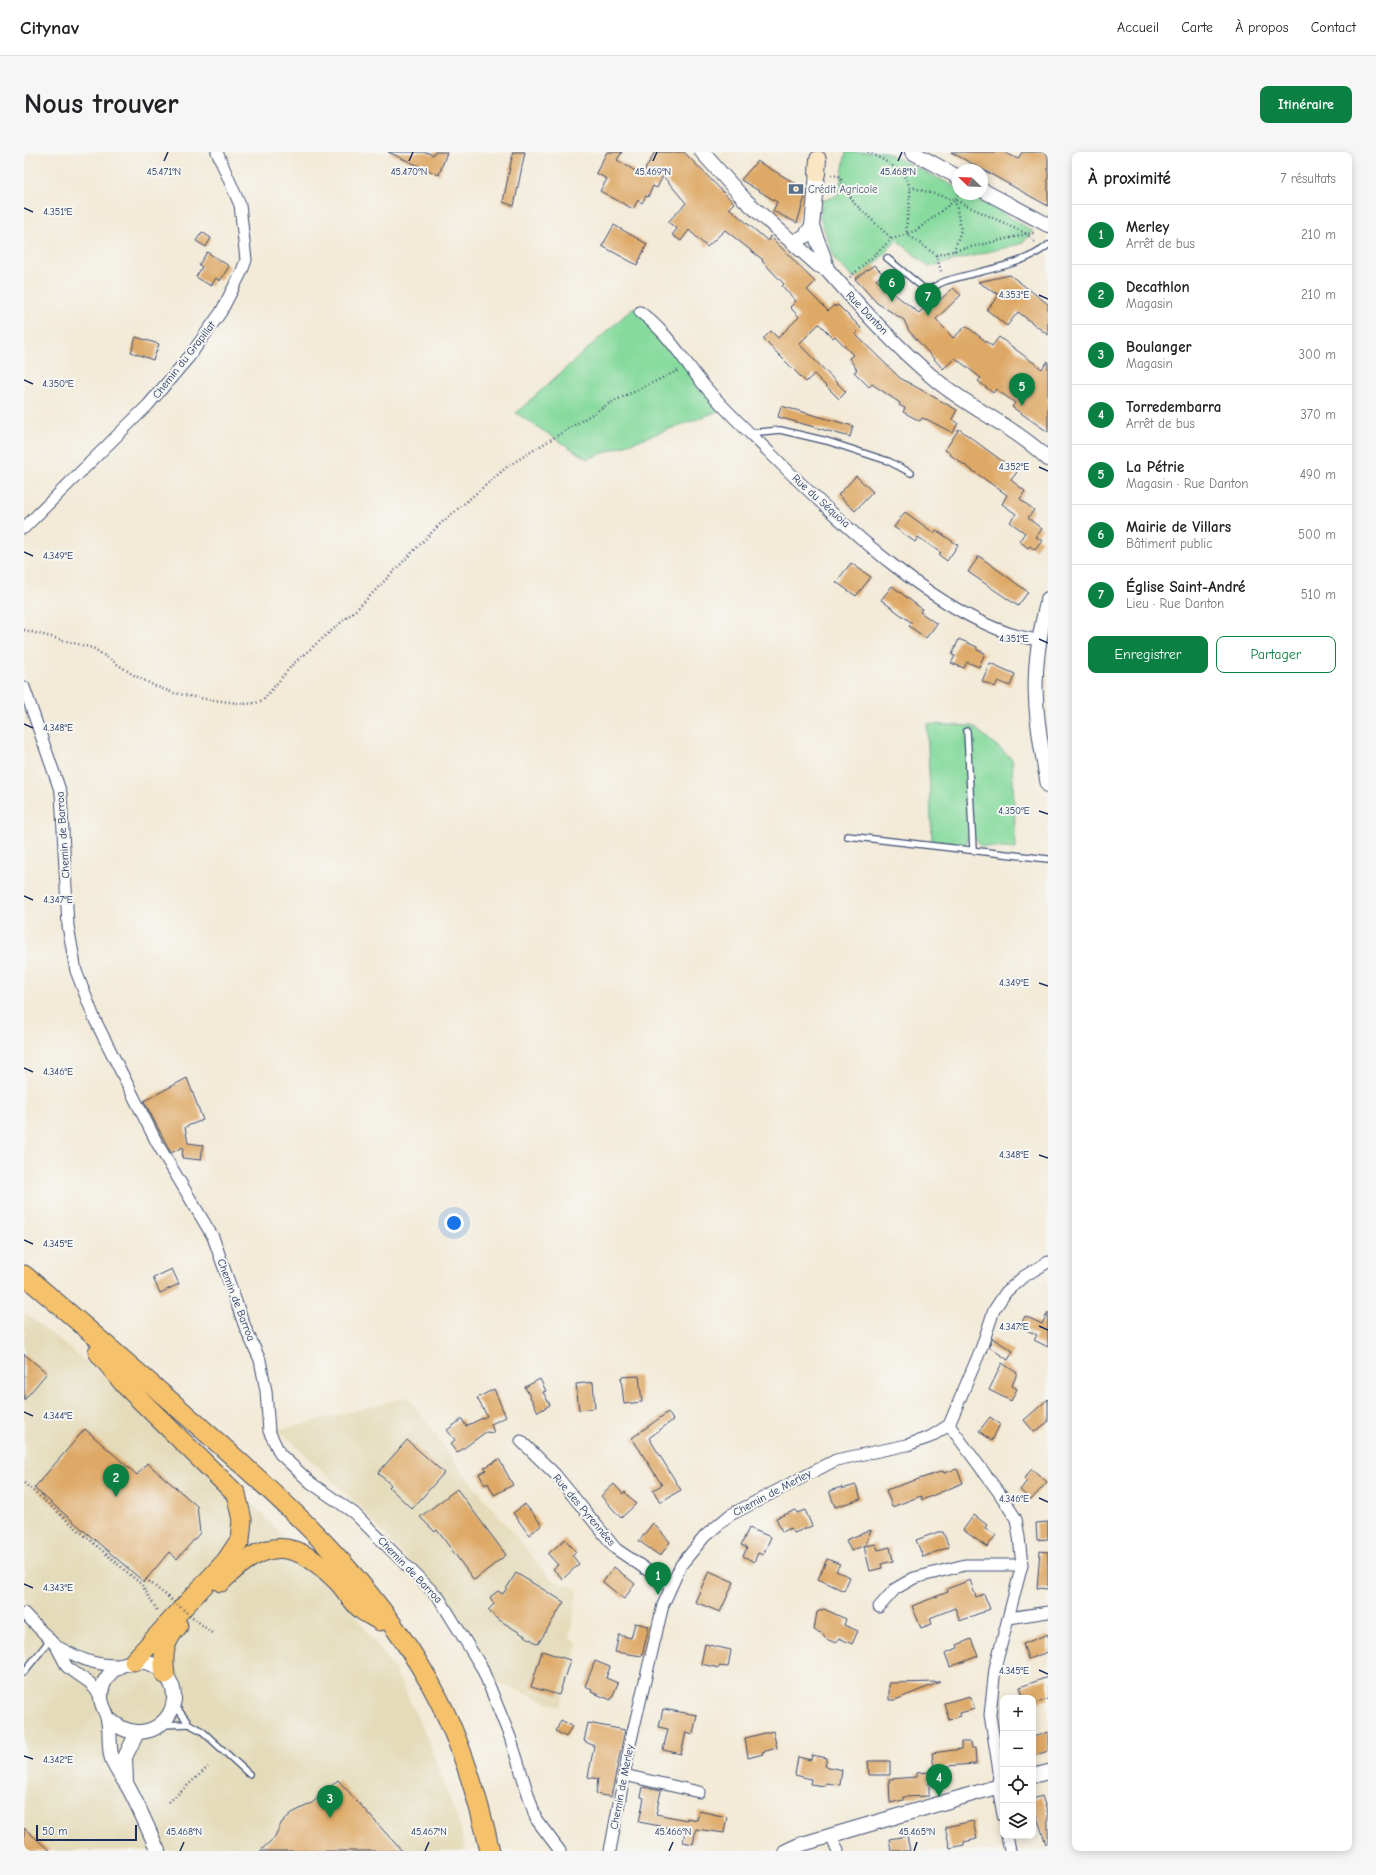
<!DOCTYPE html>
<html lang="fr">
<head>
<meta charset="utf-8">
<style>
  :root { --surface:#fff; --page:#f6f6f6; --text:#202124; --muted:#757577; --line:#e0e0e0; --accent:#0b8043 }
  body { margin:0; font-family:"Comic Neue",sans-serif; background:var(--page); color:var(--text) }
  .controls { position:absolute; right:12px; bottom:12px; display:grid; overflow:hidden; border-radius:8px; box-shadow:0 2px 10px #0003 }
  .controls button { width:36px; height:36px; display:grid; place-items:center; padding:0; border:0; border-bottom:1px solid var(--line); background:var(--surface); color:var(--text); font:20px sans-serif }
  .compass { position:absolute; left:928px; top:12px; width:36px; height:36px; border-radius:50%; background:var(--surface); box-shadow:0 2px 10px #0003; rotate:293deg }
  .scale { position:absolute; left:12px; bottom:10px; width:101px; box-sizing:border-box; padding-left:4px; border:2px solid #1b2f5e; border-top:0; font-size:11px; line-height:14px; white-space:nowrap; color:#1b2f5e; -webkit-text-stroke:3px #f6f6f2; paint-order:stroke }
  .you { position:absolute; left:430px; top:1071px; width:14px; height:14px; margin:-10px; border:3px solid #fff; border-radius:50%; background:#1a73e8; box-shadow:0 0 0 6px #1a73e833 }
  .badge { display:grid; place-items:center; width:26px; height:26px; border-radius:50%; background:var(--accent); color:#fff; font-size:13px; font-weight:700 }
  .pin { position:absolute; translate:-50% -33px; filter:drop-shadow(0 1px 2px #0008) }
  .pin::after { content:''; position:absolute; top:21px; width:14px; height:12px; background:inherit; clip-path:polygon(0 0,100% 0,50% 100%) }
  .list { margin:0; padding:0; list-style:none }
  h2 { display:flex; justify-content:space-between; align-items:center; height:52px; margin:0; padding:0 16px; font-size:17px }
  h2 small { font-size:13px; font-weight:400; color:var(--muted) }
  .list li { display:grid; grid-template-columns:26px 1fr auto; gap:12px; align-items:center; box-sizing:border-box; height:60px; padding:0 16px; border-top:1px solid var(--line) }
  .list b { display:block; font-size:15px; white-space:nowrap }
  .list p { margin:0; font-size:13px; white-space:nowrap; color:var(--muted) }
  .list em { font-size:13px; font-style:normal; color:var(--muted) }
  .actions { display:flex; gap:8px; padding:12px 16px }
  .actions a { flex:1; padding:9px 0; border:1px solid var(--accent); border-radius:8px; text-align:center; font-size:14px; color:var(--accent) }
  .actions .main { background:var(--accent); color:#fff }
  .icon { flex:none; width:22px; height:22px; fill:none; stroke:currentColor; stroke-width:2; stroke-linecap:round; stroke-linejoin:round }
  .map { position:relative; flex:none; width:1024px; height:1699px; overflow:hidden; border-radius:8px }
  header { display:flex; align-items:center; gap:24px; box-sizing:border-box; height:56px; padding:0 20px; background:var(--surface); border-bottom:1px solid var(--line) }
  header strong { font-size:19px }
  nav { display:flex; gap:22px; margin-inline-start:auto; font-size:14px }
  .intro { display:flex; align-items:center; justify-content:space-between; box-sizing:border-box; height:96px; padding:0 24px }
  h1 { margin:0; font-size:28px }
  .button { padding:10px 18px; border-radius:8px; background:var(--accent); color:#fff; font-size:14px; font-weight:700 }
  main { display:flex; gap:24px; padding:0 24px }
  aside { flex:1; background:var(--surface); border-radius:8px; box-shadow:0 2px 10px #0003 }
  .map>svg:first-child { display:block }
  .built { fill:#e4dbba }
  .green { fill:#86da9d; stroke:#50847e }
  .building { fill:#dea966 }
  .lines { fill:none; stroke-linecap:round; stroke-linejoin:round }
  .service-casing { stroke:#3b4b70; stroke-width:8 }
  .minor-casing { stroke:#3b4b70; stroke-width:13 }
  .tertiary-casing { stroke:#3b4b70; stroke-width:16 }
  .secondary-casing { stroke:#3b4b70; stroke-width:18 }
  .trunk-casing { stroke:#3b4b70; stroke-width:21 }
  .path { stroke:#3b4b70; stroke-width:2.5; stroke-dasharray:1 3; stroke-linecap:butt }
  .service { stroke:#fff; stroke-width:5.5 }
  .minor { stroke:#fff; stroke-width:11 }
  .tertiary { stroke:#fff; stroke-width:14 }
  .secondary { stroke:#fbe6c4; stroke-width:16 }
  .trunk { stroke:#f5c16b; stroke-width:19 }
  .path-bridge { stroke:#3b4b70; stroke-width:2.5; stroke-dasharray:1 3; stroke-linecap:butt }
  .ticks { fill:none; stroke:#1b2f5e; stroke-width:1.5 }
  .labels { text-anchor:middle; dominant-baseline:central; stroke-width:4; stroke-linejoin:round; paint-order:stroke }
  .service-label { font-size:11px; fill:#4e5e75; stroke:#f6f6f2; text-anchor:start }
  .street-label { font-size:11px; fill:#1b2f5e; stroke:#f6f6f2 }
  .ticks-label { font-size:10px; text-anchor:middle; fill:#1b2f5e; stroke:#f6f6f2; stroke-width:4; stroke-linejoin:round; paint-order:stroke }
</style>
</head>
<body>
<header>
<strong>Citynav</strong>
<nav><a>Accueil</a><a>Carte</a><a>À propos</a><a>Contact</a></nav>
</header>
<div class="intro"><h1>Nous trouver</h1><a class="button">Itinéraire</a></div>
<main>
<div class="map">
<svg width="1024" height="1699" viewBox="0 0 1024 1699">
  <rect width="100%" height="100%" fill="#f6f6f2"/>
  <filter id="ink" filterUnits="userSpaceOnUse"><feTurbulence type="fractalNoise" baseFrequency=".025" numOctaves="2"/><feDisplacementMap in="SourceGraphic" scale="8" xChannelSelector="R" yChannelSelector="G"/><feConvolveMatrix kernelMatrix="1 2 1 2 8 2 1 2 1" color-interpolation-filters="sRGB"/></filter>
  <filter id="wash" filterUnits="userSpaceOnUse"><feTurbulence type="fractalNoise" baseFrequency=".012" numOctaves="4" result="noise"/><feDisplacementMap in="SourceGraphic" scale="16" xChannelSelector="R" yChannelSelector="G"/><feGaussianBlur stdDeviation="0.9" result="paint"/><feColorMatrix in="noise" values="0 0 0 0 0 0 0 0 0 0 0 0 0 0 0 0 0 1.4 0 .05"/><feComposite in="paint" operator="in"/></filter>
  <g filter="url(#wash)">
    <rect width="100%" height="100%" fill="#f3ead7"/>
    <!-- built -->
    <g class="built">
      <path d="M0,1160L59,1207L220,1343L321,1449L372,1519L404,1588L435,1672L441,1699H0Z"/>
      <path d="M384,1245L436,1317L527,1427L554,1437L545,1486L554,1492L536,1555L469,1529L404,1431L329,1348L255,1278Z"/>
    </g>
    <!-- green -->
    <g class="green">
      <path d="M822,0H861L934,36V42H946L1009,79L999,91L905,115L873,88L850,113L834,125L831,124L828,125L811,108L796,65L798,49L814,43Z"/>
      <path d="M610,155L668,210L695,259L563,307L492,261Z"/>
      <path d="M903,572L949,574L988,607L992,697L956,694L952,687L944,686L941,693L908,690Z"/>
    </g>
    <g id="blocks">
      <!-- building -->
      <g class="building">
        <path d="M364,0H402L409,3L411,0H423L415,23Z"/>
        <path d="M489,0H501L490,54L479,50Z"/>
        <path d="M583,0H598L593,8L618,23L631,0H660L710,51L705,56L744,89L746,84L791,130L783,138L804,159L810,153L811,155L814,153L837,176L831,182L876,226L933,258L928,267L934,271L929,281L904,268L898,266L896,269L879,260L881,256L875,253L876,251L848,232L845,235L830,220L833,218L825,206L829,203L811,184L809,186L795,172L775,192L822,240L815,247L790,222L782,230L739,187L747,179L754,186L775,165L766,155L772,149L758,134L760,132L738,109L739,108L701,78L683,95L665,78L657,89L648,83L653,77L644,70L662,51L639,24L633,36L629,34L624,45L622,44L618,51L614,48L609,57L576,39L583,27L572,21Z"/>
        <path d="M927,0H980L994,7L998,0H1019L1024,3V54Z"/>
        <path d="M733,9L783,38L773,71L749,59L753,50L717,28Z"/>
        <path d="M590,73L623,92L613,113L578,94Z"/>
        <path d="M178,80L187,86L182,95L172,89Z"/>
        <path d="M183,100L205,114L196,129L192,126L187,134L172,125L178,115L175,113Z"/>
        <path d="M850,113L859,122L852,128L895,161L899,157L903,160L929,136L937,143L912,167L929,186L942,174L968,194L975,185L1018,217L1024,209V280L988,255L991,251L972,237L969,241L954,229L957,226L931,206L919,217L885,179L880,168L853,151L831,127Z"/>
        <path d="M986,123L1024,152V183L994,160L983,174L963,158L975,143L954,130Z"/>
        <path d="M112,185L135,192L129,208L107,200Z"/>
        <path d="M757,254L829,274L826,285L754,265Z"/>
        <path d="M935,277L993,320L987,328L1001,339L996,347L1010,358L1004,366L1018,377L1012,385L1018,389L1011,398L1006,394L1004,396L995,389L1001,381L986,370L992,362L978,352L983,343L925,302L926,301L921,298Z"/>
        <path d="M832,324L849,340L831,359L814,343Z"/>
        <path d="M881,360L910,381L912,378L934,393L923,409L915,403L917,401L894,385L891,390L870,375Z"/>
        <path d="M955,404L1004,440L994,454L944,420Z"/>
        <path d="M827,411L847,425L832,444L812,430Z"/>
        <path d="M868,434L898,457L896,460L913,472L902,486L885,474L888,471L857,448Z"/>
        <path d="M935,487L953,495V498L961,501L955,515L943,510L940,516L927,511L931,504L928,503Z"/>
        <path d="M966,511L991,522L986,534L974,529L971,535L958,529Z"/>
        <path d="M163,926L179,968L161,975L164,991L179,993L177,1008L158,1006L159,995L147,1001L120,949Z"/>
        <path d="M148,1117L155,1132L136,1141L129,1126Z"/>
        <path d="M1024,1160V1195L1010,1188L1013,1183L996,1175L1001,1164L1018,1172Z"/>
        <path d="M968,1186L989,1199L984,1208L965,1195Z"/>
        <path d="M0,1202L23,1221L0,1248Z"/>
        <path d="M978,1211L993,1221L988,1234L993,1237L987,1249L965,1238Z"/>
        <path d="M615,1224L618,1250L600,1252L597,1225Z"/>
        <path d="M516,1227L522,1239L519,1240L526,1253L514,1260L501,1235Z"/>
        <path d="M569,1230L571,1256L555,1258L552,1232Z"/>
        <path d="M470,1237L482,1265L467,1272L470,1281L462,1280L433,1301L426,1292L431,1288L423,1278L438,1267L442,1274L463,1264L453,1246Z"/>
        <path d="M1024,1247V1270L1010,1280L1000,1268Z"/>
        <path d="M644,1260L649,1268L625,1286L657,1338L636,1350L629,1338L638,1333L608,1286Z"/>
        <path d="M966,1265L976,1272L968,1289L955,1279Z"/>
        <path d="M61,1277L113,1323L123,1311L173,1354L176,1381L153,1407L145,1400L120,1430L10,1336Z"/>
        <path d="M383,1288L420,1321L388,1357L365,1335L367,1333L354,1321Z"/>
        <path d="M475,1307L489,1333L470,1343L464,1331L461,1333L455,1322L462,1318L460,1316Z"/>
        <path d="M933,1317L939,1331L898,1348L897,1344L868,1355L862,1338L919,1319L920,1321Z"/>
        <path d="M1008,1317L1023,1330L1007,1348L996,1338L1003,1329L1000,1326Z"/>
        <path d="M590,1332L599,1342L601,1340L612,1352L597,1366L577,1344Z"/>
        <path d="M832,1333L837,1347L811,1355L805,1339L818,1335V1337Z"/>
        <path d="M433,1337L482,1403L450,1428L413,1378L411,1380L396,1365Z"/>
        <path d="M501,1352L518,1373L505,1383L489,1361Z"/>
        <path d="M772,1358L773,1361L781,1358L788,1374L770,1381L767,1376L758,1380L752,1366Z"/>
        <path d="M950,1363L963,1373L961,1376L972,1383L963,1395L939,1378Z"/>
        <path d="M1024,1370V1387L1013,1388L1012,1371Z"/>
        <path d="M629,1371L646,1390L636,1404L615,1389Z"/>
        <path d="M725,1376L747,1385L739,1403L734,1401L730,1410L719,1404L723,1396L717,1393Z"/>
        <path d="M847,1378L841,1393L827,1399L822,1388Z"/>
        <path d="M914,1380H919L925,1395L899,1405L892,1388Z"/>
        <path d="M541,1387L552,1400L548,1403L555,1412L539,1427L529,1417L534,1413L524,1402Z"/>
        <path d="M852,1392L854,1398L866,1395L869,1409L857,1412L858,1416L846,1419L840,1394Z"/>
        <path d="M1016,1399L1024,1400V1437L1013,1436Z"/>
        <path d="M803,1407L816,1412L812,1419L826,1425L820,1439L794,1427Z"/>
        <path d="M590,1415L611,1432L600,1447L579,1430Z"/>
        <path d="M685,1419L710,1430L696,1460L671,1450Z"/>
        <path d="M492,1421L540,1450L514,1492L472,1466L464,1458L470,1452L466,1445L474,1439L479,1442Z"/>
        <path d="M946,1428L952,1445L960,1442L966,1457L936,1469L931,1456L906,1466L908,1472L897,1476L888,1454L924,1440L923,1437Z"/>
        <path d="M800,1457L822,1467L820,1473L834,1479L828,1492L815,1486L812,1491L802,1487L799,1482L790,1478L793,1460Z"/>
        <path d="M611,1471L625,1474L618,1504L591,1500L595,1483L607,1486Z"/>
        <path d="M1024,1482V1500L1004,1507L999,1492Z"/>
        <path d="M947,1487L954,1504L926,1515L921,1501L934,1496L933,1493Z"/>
        <path d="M681,1492L707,1498L704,1515L695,1514V1516L677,1512Z"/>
        <path d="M518,1499L546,1508L535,1543L507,1535Z"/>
        <path d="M571,1509L586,1515L582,1526L594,1531L587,1548L567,1540L568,1537L561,1534Z"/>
        <path d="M1024,1525V1547L1009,1552V1546H1000L996,1535Z"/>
        <path d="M916,1530L871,1548H865V1531Z"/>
        <path d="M946,1544L951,1557L936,1561L937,1564L925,1568L920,1551Z"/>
        <path d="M639,1557L673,1563L669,1582L662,1580L657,1602L639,1598L644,1577L635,1575Z"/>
        <path d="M537,1568L548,1574L542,1585L532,1579Z"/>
        <path d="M564,1571L601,1578L587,1645L572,1642L574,1627L564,1625L570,1594L560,1589Z"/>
        <path d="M749,1579L753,1596L738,1600L739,1602L724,1606L721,1586Z"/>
        <path d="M1024,1580V1599L1009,1604V1585Z"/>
        <path d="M937,1590H947L948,1596H951L952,1612L921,1614V1616H910L908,1601L937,1597Z"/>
        <path d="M788,1603L803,1606L801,1614L818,1618L816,1633L802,1631L801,1634L786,1632L787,1627L771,1623L774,1605L787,1608Z"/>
        <path d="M844,1609H866V1623H845Z"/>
        <path d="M905,1620V1644L879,1645V1648L866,1651L865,1627L892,1625V1621Z"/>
        <path d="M314,1628L378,1699H236L250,1686L258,1670L268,1661L288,1651Z"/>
        <path d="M619,1635L637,1639L632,1662L663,1668V1666L673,1668L675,1659L703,1665L700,1681L672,1677L669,1692L659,1690L661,1679L615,1670L620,1646L617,1645Z"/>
        <path d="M1018,1644L1024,1662V1692H1022L1012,1662L1009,1663V1647Z"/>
        <path d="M949,1669L953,1687L940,1690V1693L926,1696L921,1675Z"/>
        <path d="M0,1676L26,1699H0Z"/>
        <path d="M883,1684L886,1699H867L865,1687Z"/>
      </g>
    </g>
  </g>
  <g filter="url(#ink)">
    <use href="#blocks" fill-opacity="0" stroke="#3b4b70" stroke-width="1"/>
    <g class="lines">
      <!-- service casing -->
      <g class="service-casing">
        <g id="service">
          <path d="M863,106L903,139C909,136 915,131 922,129C952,119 1000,114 1024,93"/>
          <path d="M726,281L756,278L803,289L864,309L887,321"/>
          <path d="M943,579L949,697"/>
          <path d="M823,684L1024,707"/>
          <path d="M0,1520L26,1488"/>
          <path d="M150,1552L165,1572L178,1579L225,1622"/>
          <path d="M137,1573L165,1572"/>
        </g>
      </g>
      <!-- minor casing -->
      <g class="minor-casing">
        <g id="minor">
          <path d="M616,160C647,183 661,212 685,239C704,261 726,281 747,302C809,364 926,478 1015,488"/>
          <path d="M0,376L124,253L165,205L197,160L218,119L222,108L216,53L193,0"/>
          <path d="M0,535L37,641L44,774L52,819L71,868L133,991L189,1085L221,1175L236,1208L242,1239L245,1279L256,1302L287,1331L330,1361L415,1446L458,1516L486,1585L512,1667L536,1699"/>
          <path d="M925,1273L976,1342L992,1367L995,1385L998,1413L971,1516L966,1563L975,1619L974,1635L979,1663"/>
          <path d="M497,1289L531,1322L592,1397L647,1434"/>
          <path d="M855,1455L871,1437L890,1426L941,1413H998"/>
          <path d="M0,1461L32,1494L43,1515L66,1531L77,1545"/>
          <path d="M985,1466L1024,1460"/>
          <path d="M32,1494C55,1506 69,1514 97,1513"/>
          <path d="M600,1623L675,1640"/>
          <path d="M806,1683L814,1699"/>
          <path d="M983,1684L986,1699"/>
          <path d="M586,1699L606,1592L639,1453L657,1413L681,1384L706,1363L812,1308L883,1293L906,1285L925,1273L957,1197L970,1158L982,1140L999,1125L1024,1110"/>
        </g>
      </g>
      <!-- tertiary casing -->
      <g class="tertiary-casing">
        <g id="tertiary">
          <path d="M678,0L721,48L794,113L803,117C837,156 872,195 912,228C947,257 991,275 1024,307"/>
          <path d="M888,0L934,25"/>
          <path d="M958,38L1024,73"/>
          <path d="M788,74L800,106L803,117"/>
          <path d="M770,90L781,84L788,74L793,22"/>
          <path d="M1024,447C1016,478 1010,515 1012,547C1013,576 1019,605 1024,633"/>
          <path d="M84,1566C123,1604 170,1556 141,1522C120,1497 77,1512 77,1545C77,1554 83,1560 84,1568C87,1581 84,1594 88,1607C91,1617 97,1624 103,1633C115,1654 124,1677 134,1699"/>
          <path d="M1009,1624L1024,1620"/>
          <path d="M102,1631L101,1605L113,1581"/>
          <path d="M762,1699L775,1693L979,1633"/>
        </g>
      </g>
      <!-- secondary casing -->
      <g class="secondary-casing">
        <path id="secondary" d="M793,22L794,7"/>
      </g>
      <!-- trunk casing -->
      <g class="trunk-casing">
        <g id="trunk">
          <path d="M0,1123C59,1173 118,1224 176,1275C264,1352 348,1428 406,1531C435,1583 453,1641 466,1699"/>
          <path d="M74,1200L100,1232L212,1342L218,1368L216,1388L202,1409L110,1509"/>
          <path d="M197,1430C242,1384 272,1386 316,1432C323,1440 329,1451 338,1458C343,1462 350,1465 356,1469"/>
          <path d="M141,1522C138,1502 140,1489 154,1474"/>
        </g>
      </g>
      <!-- path -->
      <g class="path">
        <path d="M844,0C858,7 885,20 886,38C887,53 881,67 883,82L893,78L931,48L934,42"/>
        <path d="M807,23L815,24L830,51L868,87"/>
        <path d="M886,37L890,36L931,48L1003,82L1010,81"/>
        <path d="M930,99L937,78L931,48"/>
        <path d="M912,103L918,122"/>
        <path d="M826,125L868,87L883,82L912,103L1003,82L1012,92"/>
        <path d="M0,478L69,496L108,522L131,534L150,541L181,547L222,552L232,551L239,548L269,512L335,455L415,373L484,314L586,251L655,218"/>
        <path d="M0,1331L118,1433L134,1460"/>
        <path d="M145,1650L184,1615"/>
      </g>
      <!-- service -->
      <use href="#service" class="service"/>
      <!-- minor -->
      <use href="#minor" class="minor"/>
      <!-- tertiary -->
      <use href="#tertiary" class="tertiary"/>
      <!-- secondary -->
      <use href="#secondary" class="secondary"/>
      <!-- trunk -->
      <use href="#trunk" class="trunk"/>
      <!-- path-bridge -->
      <path class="path-bridge" d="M122,1427L189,1482"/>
    </g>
  </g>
  <!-- ticks -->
  <path class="ticks" d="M140,9L144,0M385,9L389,0M629,9L633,0M874,9L878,0M0,56L9,60M1015,143L1024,147M0,228L9,232M1015,315L1024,319M0,400L9,404M1015,487L1024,491M0,572L9,576M1015,659L1024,662M0,744L9,748M1015,831L1024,834M0,916L9,920M1015,1003L1024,1006M0,1088L9,1092M1015,1174L1024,1178M0,1260L9,1264M1015,1346L1024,1350M0,1432L9,1436M1015,1518L1024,1522M0,1604L9,1607M156,1699L160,1690M401,1699L405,1690M645,1699L649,1690M890,1699L893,1690"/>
  <!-- icons -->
  <defs>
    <g id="bank-bare" transform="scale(1.2)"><path d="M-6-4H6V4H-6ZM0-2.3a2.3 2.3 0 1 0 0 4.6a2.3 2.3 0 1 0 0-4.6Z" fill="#5c6f8a" stroke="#f6f6f2" stroke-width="2.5" paint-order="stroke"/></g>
  </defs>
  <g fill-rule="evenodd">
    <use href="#bank-bare" x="772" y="37"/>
  </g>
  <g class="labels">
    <!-- service labels -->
    <g class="service-label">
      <text x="784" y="37">Crédit Agricole</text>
    </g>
    <!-- street labels -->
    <g class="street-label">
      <text transform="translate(843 161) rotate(46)">Rue Danton</text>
      <text transform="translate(160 208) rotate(-52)">Chemin du Grapillat</text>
      <text transform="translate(797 349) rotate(42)">Rue du Séquoia</text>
      <text transform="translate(39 683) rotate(-94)">Chemin de Barroa</text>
      <text transform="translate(212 1148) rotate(69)">Chemin de Barroa</text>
      <text transform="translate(748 1341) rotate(-28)">Chemin de Merley</text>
      <text transform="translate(560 1358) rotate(50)">Rue des Pyrennées</text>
      <text transform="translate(386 1418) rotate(46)">Chemin de Barroa</text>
      <text transform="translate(598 1635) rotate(-79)">Chemin de Merley</text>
    </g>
  </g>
  <g class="ticks-label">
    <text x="140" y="23">45.471°N</text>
    <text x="385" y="23">45.470°N</text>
    <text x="629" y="23">45.469°N</text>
    <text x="874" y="23">45.468°N</text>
    <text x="34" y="63">4.351°E</text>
    <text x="990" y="146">4.353°E</text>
    <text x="34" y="235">4.350°E</text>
    <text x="990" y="318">4.352°E</text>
    <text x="34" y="407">4.349°E</text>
    <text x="990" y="490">4.351°E</text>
    <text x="34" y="579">4.348°E</text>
    <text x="990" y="662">4.350°E</text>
    <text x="34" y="751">4.347°E</text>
    <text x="990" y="834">4.349°E</text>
    <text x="34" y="923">4.346°E</text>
    <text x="990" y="1006">4.348°E</text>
    <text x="34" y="1095">4.345°E</text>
    <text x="990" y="1178">4.347°E</text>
    <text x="34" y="1267">4.344°E</text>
    <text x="990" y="1350">4.346°E</text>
    <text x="34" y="1439">4.343°E</text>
    <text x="990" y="1522">4.345°E</text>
    <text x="34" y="1611">4.342°E</text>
    <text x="160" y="1683">45.468°N</text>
    <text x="405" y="1683">45.467°N</text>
    <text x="649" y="1683">45.466°N</text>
    <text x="893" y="1683">45.465°N</text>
  </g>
</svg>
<div class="controls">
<button>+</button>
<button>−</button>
<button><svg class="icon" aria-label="locate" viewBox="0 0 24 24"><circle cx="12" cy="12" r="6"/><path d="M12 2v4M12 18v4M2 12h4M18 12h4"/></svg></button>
<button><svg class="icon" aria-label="layers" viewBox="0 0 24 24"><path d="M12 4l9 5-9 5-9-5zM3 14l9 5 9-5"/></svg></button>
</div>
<svg class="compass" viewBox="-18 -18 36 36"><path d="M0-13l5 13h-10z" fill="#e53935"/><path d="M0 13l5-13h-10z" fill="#757577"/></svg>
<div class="scale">50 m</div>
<div class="you"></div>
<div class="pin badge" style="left:634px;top:1443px">1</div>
<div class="pin badge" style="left:92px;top:1345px">2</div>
<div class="pin badge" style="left:306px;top:1666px">3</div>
<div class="pin badge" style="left:915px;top:1645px">4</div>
<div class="pin badge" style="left:998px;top:254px">5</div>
<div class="pin badge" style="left:868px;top:150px">6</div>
<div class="pin badge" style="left:904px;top:164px">7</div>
</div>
<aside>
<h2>À proximité<small>7 résultats</small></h2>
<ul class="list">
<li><span class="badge">1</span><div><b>Merley</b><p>Arrêt de bus</p></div><em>210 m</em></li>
<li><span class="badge">2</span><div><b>Decathlon</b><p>Magasin</p></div><em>210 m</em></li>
<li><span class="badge">3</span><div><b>Boulanger</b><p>Magasin</p></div><em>300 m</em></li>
<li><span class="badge">4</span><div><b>Torredembarra</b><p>Arrêt de bus</p></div><em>370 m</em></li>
<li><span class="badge">5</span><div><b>La Pétrie</b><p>Magasin · Rue Danton</p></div><em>490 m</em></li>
<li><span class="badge">6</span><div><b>Mairie de Villars</b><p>Bâtiment public</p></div><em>500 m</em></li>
<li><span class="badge">7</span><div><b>Église Saint-André</b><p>Lieu · Rue Danton</p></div><em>510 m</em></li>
</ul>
<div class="actions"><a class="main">Enregistrer</a><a>Partager</a></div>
</aside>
</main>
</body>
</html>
